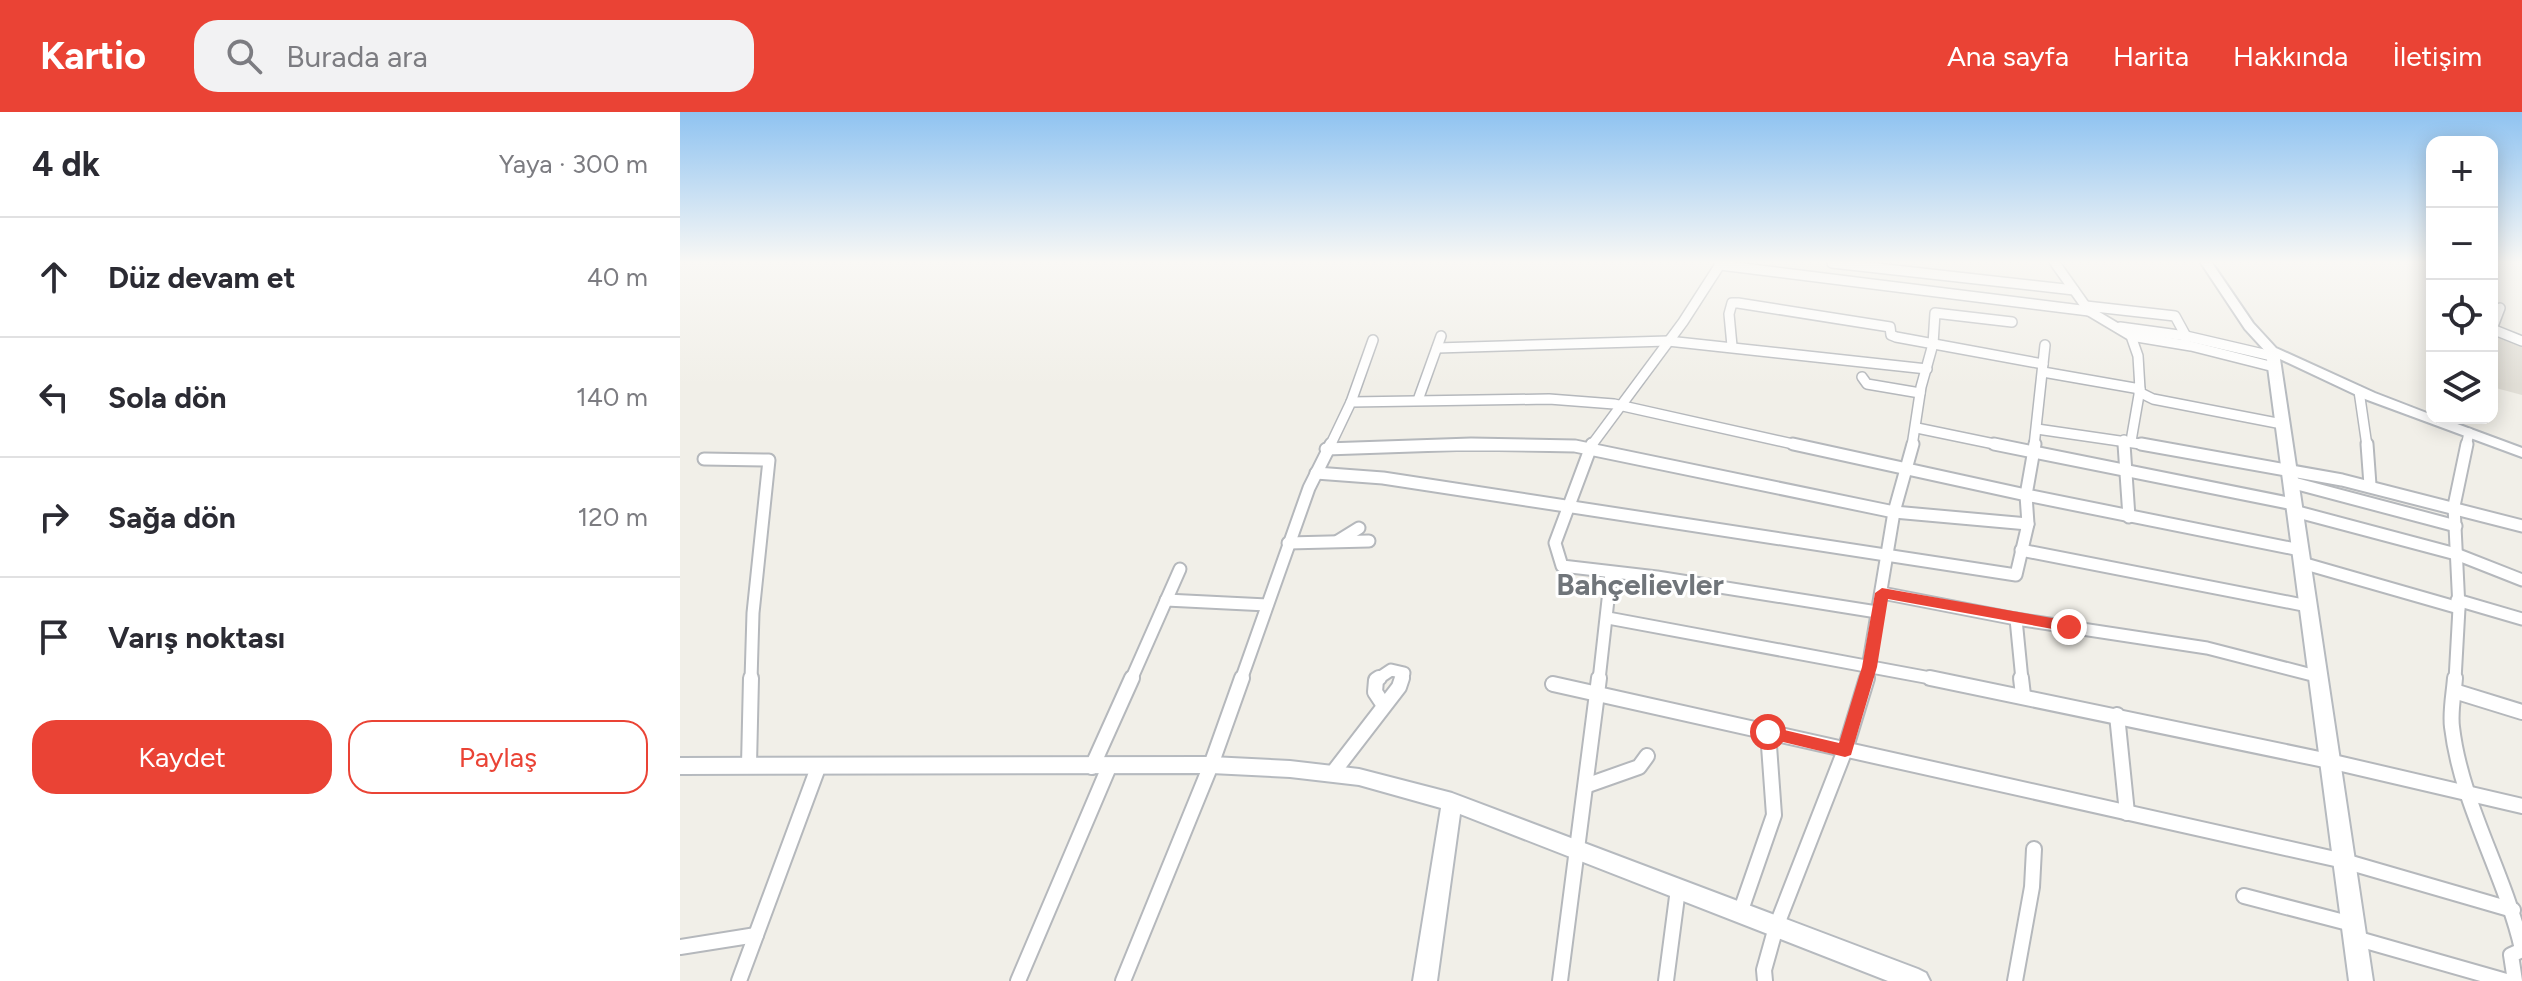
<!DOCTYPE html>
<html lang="tr">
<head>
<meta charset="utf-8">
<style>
  :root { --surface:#fff; --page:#f2f2f3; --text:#2b2b33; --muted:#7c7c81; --line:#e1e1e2; --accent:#ea4335 }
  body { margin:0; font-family:Figtree,sans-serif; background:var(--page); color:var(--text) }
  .controls { position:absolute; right:24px; top:24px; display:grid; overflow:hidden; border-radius:16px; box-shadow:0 4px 20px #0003 }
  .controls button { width:72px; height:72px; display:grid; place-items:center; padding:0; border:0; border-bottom:2px solid var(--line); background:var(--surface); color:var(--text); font:40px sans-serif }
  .stop { position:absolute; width:24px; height:24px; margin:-18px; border:6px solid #ea4335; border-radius:50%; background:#fff }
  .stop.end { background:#ea4335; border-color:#fff; box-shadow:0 2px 8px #0008 }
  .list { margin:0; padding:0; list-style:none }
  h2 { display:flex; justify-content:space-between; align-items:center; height:104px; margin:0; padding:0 32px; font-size:34px }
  h2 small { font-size:26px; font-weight:400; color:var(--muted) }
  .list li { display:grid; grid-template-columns:52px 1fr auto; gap:24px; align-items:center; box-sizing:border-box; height:120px; padding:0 32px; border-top:2px solid var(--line) }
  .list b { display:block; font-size:30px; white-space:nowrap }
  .list em { font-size:26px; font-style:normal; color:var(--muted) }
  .actions { display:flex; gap:16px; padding:24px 32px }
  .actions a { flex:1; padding:18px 0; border:2px solid var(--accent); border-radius:24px; text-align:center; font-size:28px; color:var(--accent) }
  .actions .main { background:var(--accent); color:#fff }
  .icon { flex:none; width:44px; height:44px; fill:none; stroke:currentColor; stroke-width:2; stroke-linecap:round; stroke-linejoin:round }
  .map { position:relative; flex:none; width:1842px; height:869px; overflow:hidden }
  header { display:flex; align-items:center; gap:48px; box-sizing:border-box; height:112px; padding:0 40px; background:var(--accent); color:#fff }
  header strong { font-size:38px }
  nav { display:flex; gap:44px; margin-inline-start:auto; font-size:28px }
  .search { width:560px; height:72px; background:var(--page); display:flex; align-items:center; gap:20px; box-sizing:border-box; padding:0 28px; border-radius:24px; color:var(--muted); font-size:30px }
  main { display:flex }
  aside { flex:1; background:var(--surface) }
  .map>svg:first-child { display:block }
  .education { fill:#e1ded6 }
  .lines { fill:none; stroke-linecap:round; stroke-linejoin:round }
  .street-far2-casing { stroke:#b5b8bc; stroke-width:12 }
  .street-far1-casing { stroke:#b5b8bc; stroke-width:15 }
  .street-casing { stroke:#b5b8bc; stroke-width:18 }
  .secondary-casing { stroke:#b6babf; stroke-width:4 }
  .street-far2 { stroke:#fff; stroke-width:9 }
  .street-far1 { stroke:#fff; stroke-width:11 }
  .street { stroke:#fff; stroke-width:14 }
  .secondary { fill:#fff; fill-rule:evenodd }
  .route { fill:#ea4335 }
  .labels { text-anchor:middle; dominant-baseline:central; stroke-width:6; stroke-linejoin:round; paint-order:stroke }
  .district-label { font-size:30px; font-weight:bold; fill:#70757a; stroke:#fff }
</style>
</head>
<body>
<header>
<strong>Kartio</strong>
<div class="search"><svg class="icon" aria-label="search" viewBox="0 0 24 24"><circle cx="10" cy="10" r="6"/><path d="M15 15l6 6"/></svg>Burada ara</div>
<nav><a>Ana sayfa</a><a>Harita</a><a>Hakkında</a><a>İletişim</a></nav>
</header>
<main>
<aside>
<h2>4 dk<small>Yaya · 300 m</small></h2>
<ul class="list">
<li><svg class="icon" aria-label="ahead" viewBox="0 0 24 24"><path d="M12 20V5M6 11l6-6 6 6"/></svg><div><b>Düz devam et</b></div><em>40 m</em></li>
<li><svg class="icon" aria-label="left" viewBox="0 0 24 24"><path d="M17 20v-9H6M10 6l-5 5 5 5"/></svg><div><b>Sola dön</b></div><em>140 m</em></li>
<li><svg class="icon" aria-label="right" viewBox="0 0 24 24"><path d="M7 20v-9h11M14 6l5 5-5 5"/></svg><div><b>Sağa dön</b></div><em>120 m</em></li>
<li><svg class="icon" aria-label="arrive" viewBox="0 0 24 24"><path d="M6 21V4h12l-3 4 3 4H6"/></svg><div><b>Varış noktası</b></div></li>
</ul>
<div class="actions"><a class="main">Kaydet</a><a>Paylaş</a></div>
</aside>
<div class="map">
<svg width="1842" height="869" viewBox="0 0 1842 869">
  <rect width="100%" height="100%" fill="#f1efe8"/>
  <!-- education -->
  <path class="education" d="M1812,220L1842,232V283L1812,275Z"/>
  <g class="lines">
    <!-- street-far2 casing -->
    <g class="street-far2-casing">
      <g id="street-far2">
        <path d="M1152,151L1394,178"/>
        <path d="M1040,153L1409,199"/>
        <path d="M1406,194L1495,204L1507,226"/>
        <path d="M1820,196L1812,217L1842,229"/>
        <path d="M1440,215L1506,224L1592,244"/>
        <path d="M1451,224L1511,234L1594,255"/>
        <path d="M1052,234L1049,202L1052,191H1058L1210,215L1211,223L1216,225L1363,252"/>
        <path d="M757,236L988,229L1247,257"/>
        <path d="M1363,260L1460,277L1458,244L1451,224L1409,199L1375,151"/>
        <path d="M1182,265L1187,272L1240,281"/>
        <path d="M1679,279L1687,334"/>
        <path d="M1459,280L1473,287L1602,312"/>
        <path d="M738,288L761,224"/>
        <path d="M671,290L693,228"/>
        <path d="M1237,316L1324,334"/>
        <path d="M1357,317L1474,334"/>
        <path d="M1444,328V334"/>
        <path d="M1451,329L1460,277"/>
        <path d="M650,334L671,290L869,287L934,292L1122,334"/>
        <path d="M746,334H872"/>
        <path d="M911,334L1003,210L1041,151"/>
        <path d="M1232,334L1241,275L1253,232L1255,201L1332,210"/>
        <path d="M1354,334L1365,233"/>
        <path d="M1786,334L1789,321"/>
      </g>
    </g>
    <!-- street-far1 casing -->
    <g class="street-far1-casing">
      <g id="street-far1">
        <path d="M912,332L875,431L882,454L977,465L1197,500"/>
        <path d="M1113,332L1346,383L1620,438"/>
        <path d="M1314,332L1613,392"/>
        <path d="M1444,332L1449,405"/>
        <path d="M1461,332L1662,368L1842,414"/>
        <path d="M1687,332L1690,373"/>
        <path d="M646,337L791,332L895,334L1214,400L1348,412"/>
        <path d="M24,347L89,348L73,501L71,568"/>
        <path d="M636,361L703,366L1336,463L1348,412L1346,383L1355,332"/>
        <path d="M1610,370L1776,414"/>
        <path d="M1614,399L1776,442L1842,468"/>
        <path d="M658,429L679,416"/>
        <path d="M608,431L689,429"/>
        <path d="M1341,438L1628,494"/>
        <path d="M1622,451L1779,496"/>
        <path d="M1202,481L1336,507L1527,536L1636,564"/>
        <path d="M486,488L587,493"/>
        <path d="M1777,488L1842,507"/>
        <path d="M928,506L1261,568"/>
        <path d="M1336,507L1342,568"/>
        <path d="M451,568L500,457"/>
        <path d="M561,568L629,376L651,332"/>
        <path d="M696,568L711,558L724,561L722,568"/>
        <path d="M919,568L931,461"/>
        <path d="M1186,568L1214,400L1233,332"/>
        <path d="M1775,568L1779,496L1774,394L1787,332"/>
      </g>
    </g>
    <!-- street casing -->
    <g class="street-casing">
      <g id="street">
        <path d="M699,566L696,568L695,580L703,592"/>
        <path d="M1250,566L1649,649L1842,694"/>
        <path d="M1341,566L1343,583"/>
        <path d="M1775,566C1774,581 1770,599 1772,615C1781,692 1825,762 1842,837"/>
        <path d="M873,572L1664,749L1833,798"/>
        <path d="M1774,579L1842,600"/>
        <path d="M1437,603L1447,701"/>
        <path d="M69,653L71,566"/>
        <path d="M412,655L452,566"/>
        <path d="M652,662L719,575L722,566"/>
        <path d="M908,673L959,655L967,644"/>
        <path d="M1564,784L1672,812"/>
        <path d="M1060,801L1094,703L1088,620"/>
        <path d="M1675,826L1826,869"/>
        <path d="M0,835L76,823"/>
        <path d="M59,869L139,653"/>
        <path d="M338,869L429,655"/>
        <path d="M443,869L531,653L562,566"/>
        <path d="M880,869L919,566"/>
        <path d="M986,869L998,777"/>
        <path d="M1085,869L1084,858L1096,815L1165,638L1187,566"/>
        <path d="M1335,869L1352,775L1354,737"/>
        <path d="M1835,869L1831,843L1842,838"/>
      </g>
    </g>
    <!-- secondary casing -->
    <g class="secondary-casing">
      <g id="secondary">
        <path d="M1521,151H1532L1573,211L1596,236L1695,281L1752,303V306H1761L1842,336V345L1685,287L1600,247L1693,869H1669L1586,240L1565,217Z"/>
        <path d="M531,645L610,649L679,657L772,681L1238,857L1246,861L1250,869H1208L780,702L757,869H733L761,696L679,673L610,665L531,661L0,662V646Z"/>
      </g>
    </g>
    <!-- street-far2 -->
    <use href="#street-far2" class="street-far2"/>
    <!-- street-far1 -->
    <use href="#street-far1" class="street-far1"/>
    <!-- street -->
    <use href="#street" class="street"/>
    <!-- secondary -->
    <use href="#secondary" class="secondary"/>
  </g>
  <!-- sky -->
  <linearGradient id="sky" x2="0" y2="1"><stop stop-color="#8fc3f1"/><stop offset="0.55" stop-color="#f9f8f5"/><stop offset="1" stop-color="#f9f8f5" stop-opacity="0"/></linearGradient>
  <rect width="1842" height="273" fill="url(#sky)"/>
  <!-- route -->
  <path class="route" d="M1202,476L1389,509L1396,515L1389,520L1208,487L1197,555L1171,643L1165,645L1082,625V616L1088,614L1159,631L1182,555L1195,481Z"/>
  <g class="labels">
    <!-- district labels -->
    <g class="district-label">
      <text x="960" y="472">Bahçelievler</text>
    </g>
  </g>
</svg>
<div class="controls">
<button>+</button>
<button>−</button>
<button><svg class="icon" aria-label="locate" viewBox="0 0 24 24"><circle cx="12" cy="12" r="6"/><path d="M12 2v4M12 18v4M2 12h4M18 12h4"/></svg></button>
<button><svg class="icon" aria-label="layers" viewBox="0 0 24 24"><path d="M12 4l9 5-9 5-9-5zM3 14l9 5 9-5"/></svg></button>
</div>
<div class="stop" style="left:1088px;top:620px"></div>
<div class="stop end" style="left:1389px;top:515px"></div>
</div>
</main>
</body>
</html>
